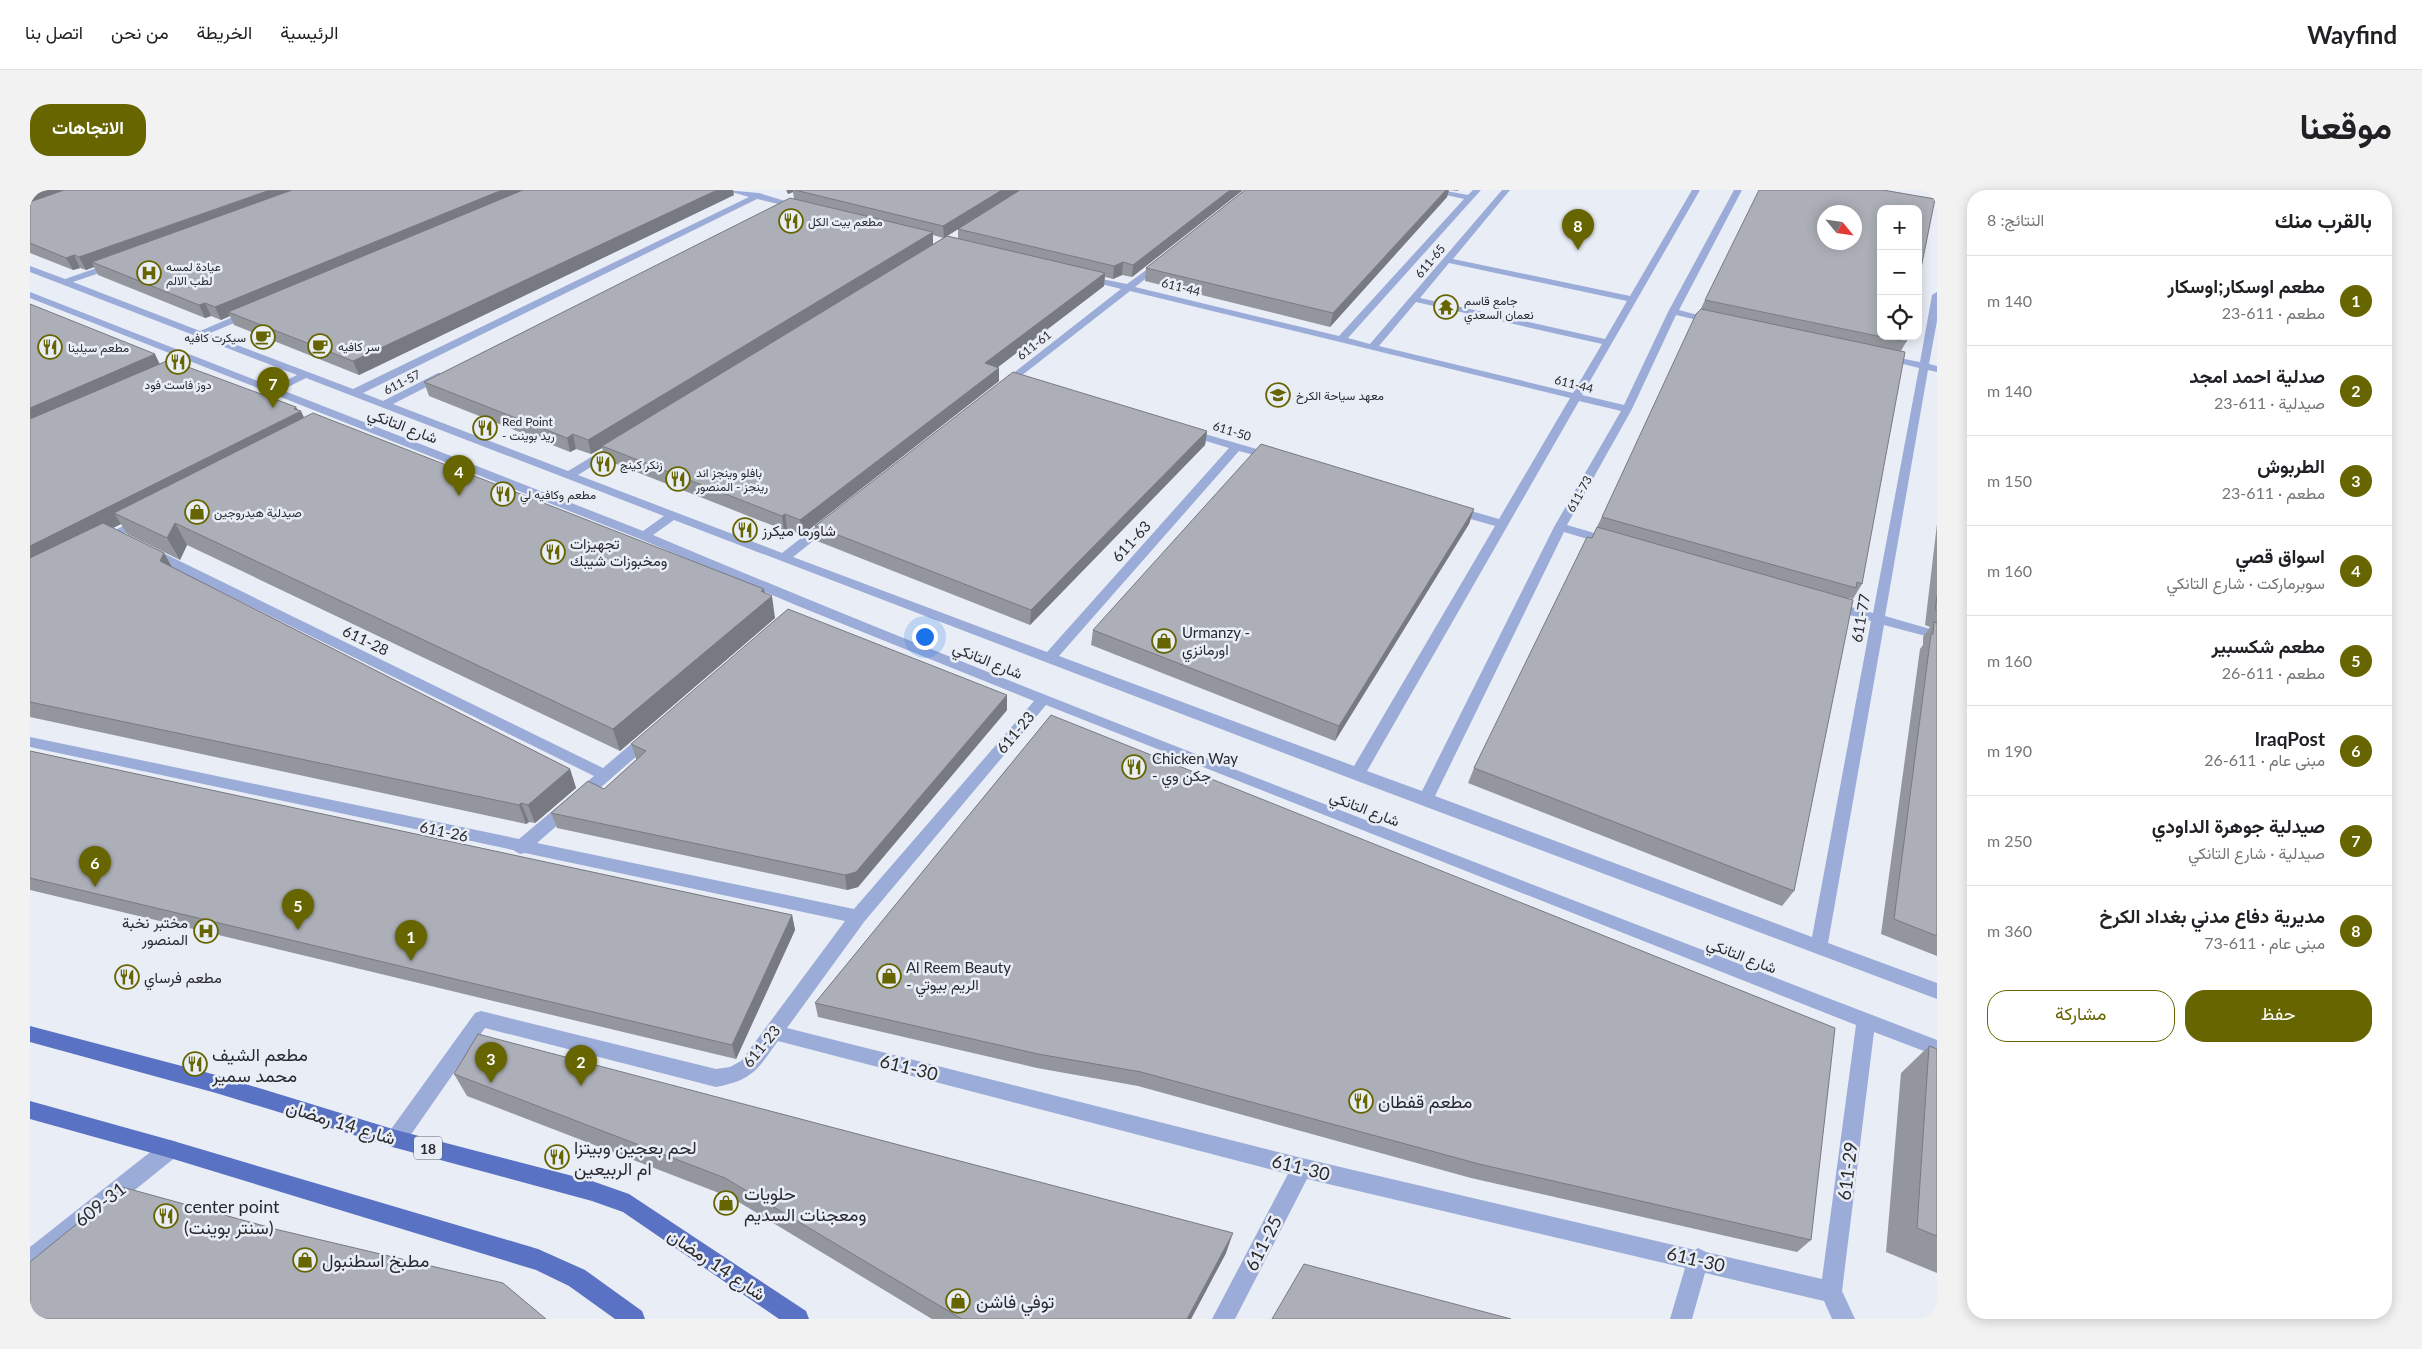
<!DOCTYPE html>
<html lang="ar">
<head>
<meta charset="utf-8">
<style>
  :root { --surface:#fff; --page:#f2f2f2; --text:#202124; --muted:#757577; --line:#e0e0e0; --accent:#666500 }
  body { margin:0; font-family:Lato,Vazirmatn,sans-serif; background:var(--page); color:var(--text); direction:rtl }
  .controls { position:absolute; right:15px; top:15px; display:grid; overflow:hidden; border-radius:10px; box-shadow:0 2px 12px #0003 }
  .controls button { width:45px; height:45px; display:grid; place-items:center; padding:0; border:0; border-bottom:1px solid var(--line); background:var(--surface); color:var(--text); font:25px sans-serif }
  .compass { position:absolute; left:1787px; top:15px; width:45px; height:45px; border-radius:50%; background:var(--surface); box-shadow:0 2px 12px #0003; rotate:119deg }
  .you { position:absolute; left:894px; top:446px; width:18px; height:18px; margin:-12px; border:4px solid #fff; border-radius:50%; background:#1a73e8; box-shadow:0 0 0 8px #1a73e833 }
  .badge { display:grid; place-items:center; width:32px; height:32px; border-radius:50%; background:var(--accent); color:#fff; font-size:16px; font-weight:700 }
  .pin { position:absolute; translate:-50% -41px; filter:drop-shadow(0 1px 2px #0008) }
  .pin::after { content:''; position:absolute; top:26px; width:18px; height:15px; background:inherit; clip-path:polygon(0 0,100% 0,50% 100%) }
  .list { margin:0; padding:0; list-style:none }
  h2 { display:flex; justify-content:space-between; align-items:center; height:65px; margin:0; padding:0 20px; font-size:21px }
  h2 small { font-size:16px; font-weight:400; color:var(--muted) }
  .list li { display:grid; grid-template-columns:32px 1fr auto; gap:15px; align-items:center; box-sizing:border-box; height:90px; padding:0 20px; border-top:1px solid var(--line) }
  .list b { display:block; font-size:19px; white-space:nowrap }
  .list p { margin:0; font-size:16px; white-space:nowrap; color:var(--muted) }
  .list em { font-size:16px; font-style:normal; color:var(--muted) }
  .actions { display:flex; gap:10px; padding:15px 20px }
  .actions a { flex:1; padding:11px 0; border:1px solid var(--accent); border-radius:20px; text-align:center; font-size:18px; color:var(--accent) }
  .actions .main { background:var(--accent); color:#fff }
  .icon { flex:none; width:28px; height:28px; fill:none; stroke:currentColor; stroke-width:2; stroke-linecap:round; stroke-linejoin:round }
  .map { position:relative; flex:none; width:1907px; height:1129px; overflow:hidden; direction:ltr; border-radius:20px }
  header { display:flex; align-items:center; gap:30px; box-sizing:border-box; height:70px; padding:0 25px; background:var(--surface); border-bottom:1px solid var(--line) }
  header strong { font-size:24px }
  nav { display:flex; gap:28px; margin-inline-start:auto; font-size:18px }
  .intro { display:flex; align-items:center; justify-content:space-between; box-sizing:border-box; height:120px; padding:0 30px }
  h1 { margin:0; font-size:35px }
  .button { padding:12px 22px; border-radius:20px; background:var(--accent); color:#fff; font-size:18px; font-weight:700 }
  main { display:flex; gap:30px; padding:0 30px }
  aside { flex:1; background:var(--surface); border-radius:20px; box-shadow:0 2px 12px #0003 }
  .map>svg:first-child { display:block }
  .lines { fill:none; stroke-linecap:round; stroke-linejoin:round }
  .minor { fill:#9bacd9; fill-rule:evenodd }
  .major { fill:#5972c4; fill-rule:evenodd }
  .wall { fill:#94969e; fill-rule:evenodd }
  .shaded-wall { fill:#787a81 }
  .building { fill:#acafb8; stroke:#787a81; fill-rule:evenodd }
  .labels { text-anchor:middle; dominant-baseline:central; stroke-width:5; stroke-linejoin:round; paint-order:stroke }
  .far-poi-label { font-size:12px; fill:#282a2d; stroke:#e9edf6; text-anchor:start }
  .far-street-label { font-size:12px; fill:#282a2d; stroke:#e9edf6 }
  .shield { fill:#e9edf6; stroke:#626469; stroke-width:1 }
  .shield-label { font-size:14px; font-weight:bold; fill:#282a2d }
  .street-label { font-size:15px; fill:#282a2d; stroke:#e9edf6 }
  .poi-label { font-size:15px; fill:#282a2d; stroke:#e9edf6; text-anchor:start }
  .near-poi-label { font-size:18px; fill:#282a2d; stroke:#e9edf6; text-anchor:start }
  .near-street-label { font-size:18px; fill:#282a2d; stroke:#e9edf6 }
</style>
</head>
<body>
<header>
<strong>Wayfind</strong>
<nav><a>الرئيسية</a><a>الخريطة</a><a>من نحن</a><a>اتصل بنا</a></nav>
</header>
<div class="intro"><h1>موقعنا</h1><a class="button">الاتجاهات</a></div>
<main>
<aside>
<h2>بالقرب منك<small>النتائج: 8</small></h2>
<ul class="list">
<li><span class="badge">1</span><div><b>مطعم اوسكار;اوسكار</b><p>مطعم · 611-23</p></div><em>140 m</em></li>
<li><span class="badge">2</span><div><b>صدلية احمد امجد</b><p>صيدلية · 611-23</p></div><em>140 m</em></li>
<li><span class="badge">3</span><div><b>الطربوش</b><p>مطعم · 611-23</p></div><em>150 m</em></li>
<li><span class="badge">4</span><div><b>اسواق قصي</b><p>سوبرماركت · شارع التانكي</p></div><em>160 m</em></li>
<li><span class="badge">5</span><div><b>مطعم شكسبير</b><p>مطعم · 611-26</p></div><em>160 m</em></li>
<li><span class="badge">6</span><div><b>IraqPost</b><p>مبنى عام · 611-26</p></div><em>190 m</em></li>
<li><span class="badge">7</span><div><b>صيدلية جوهرة الداودي</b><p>صيدلية · شارع التانكي</p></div><em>250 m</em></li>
<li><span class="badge">8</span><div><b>مديرية دفاع مدني بغداد الكرخ</b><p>مبنى عام · 611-73</p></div><em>360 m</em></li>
</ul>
<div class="actions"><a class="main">حفظ</a><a>مشاركة</a></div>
</aside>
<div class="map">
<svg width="1907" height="1129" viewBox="0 0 1907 1129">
  <rect width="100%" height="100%" fill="#e9edf6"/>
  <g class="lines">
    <!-- minor -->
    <g class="minor">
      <path d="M695,0L729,3L775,17L771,19L727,9L333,203L353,211L408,183H416V187L363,214L538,281L588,251H596V255L548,285L752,363L798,327H806L808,330L806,333L763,367L1017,462L1199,258L1153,244V240H1161L1247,265L1249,267L1243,270L1209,261L1029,466L1324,576L1465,336L1420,323L1418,320L1424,316L1469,329L1540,208L1100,101L977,197L973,198L968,195L1091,99L1052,89V85L1097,94L1130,70L1134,73L1133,75L1105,97L1309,146L1434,9L1394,0H1411L1438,5L1443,0H1451L1318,148L1340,154L1472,0H1480L1423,69L1600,106L1662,0H1670L1552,205L1594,215L1638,122L1704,0H1712L1649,120L1690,131L1685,134L1646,125L1602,219L1537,335L1585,349L1587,352L1581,356L1534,342L1405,606L1782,747L1841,431L1798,419L1796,416L1803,412L1843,423L1889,178L1849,168L1854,165L1890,172L1902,105L1907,102V131L1899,174L1907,176V182L1898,180L1855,426L1907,441V449L1854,435L1798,753L1907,793V809L1322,589L644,330L623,345C1047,523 1478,684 1907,850V866L1844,842L1812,1101L1825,1129H1802L1794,1111L1675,1083L1662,1129H1640L1655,1078L1277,989L1205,1129H1182L1258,984L748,851C727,880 723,890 686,897L455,838L373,956L366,958L359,956L356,949L359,942L445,823L451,821L686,879L700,877L711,871L815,731L495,663L490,664L483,660L0,557V547L489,649L564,586L117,365L115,362L117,359H125L573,578L614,543H624L626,547L624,551L507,653L824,719L1004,511L768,416L610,349L0,108V102L243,197L267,185L0,82V76L35,89L81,73H87V77L43,92L170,141L217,121H223V125L178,144L323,199L719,7ZM1419,73L1597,111L1575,149L1390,108ZM1386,112L1572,154L1543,203L1349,156ZM276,188L634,326L613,341L252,200ZM1549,211L1591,221L1524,337L1392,601L1337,581ZM1016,515L1826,835L1792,1089L1676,1062L1668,1058L1665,1060L1272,968L757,838L834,732Z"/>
      <path d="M113,325L117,326L119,329L117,332L75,354L71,355L65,351Z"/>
      <path d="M140,950L147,952L150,959L147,966L8,1078L0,1081V1057L133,952Z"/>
    </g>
    <!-- major -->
    <g class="major">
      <path d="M0,836L186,885L366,940L562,991L599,1004L776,1121L779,1129H749L593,1022L562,1011L366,958L186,903L0,852Z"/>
      <path d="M0,911L140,950L508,1059L555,1080L612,1121L615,1129H585L539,1096L506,1080L140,968L0,929Z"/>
    </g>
  </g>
  <!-- wall -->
  <g class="wall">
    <path d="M0,0L704,5L329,185L204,135L200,126L191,130L181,126L175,128L68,85L64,77L56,80L50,78L43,80L0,63Z"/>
    <path d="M756,0H1213L1102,87L1092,85L1083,89L1075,87L1074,96L968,177L969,191L772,345L757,339L754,340L576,270L572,258L561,264L546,259L540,262L399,206L394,192L764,9L763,2L758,4ZM928,39V48L917,46ZM903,45L913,48L903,54Z"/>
    <path d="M1215,0H1429L1428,1L1419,0L1417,7L1300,137L1115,91L1116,78Z"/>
    <path d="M1675,110L1876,152L1871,161L1832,394L1823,409L1819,408V409L1764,701L1752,716L1438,593L1444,578L1567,337Z"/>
    <path d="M0,114L129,174L266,217L274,228L735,403L745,428L590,561L157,355L150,370L97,344L91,334L83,338L134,363L142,377L540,579L546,598L505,633L499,632L496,634L0,527Z"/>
    <path d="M1177,241L1175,255L1000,435L787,351L785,336Z"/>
    <path d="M1444,319L1439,334L1305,551L1061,455L1063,440Z"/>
    <path d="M1907,334V766L1851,744L1890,459L1893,455V447L1900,437L1895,435Z"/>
    <path d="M977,505V520L828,697L817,700L527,638L521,623L574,599L607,569H606L601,554Z"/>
    <path d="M1021,525L1781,1050L1767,1062L1441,988L1108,896L1007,878L788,827L785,813Z"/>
    <path d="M0,561L762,725L765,740L706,869L0,700Z"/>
    <path d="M1899,856L1907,859V1083L1856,1062L1871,883Z"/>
    <path d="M424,884L1196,1063L1161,1129H902L702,1008L437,906Z"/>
  </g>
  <!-- shaded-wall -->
  <g class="shaded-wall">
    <path d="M10,0H55L0,17V3Z"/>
    <path d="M240,0H277L62,72L64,77L56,80L49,67Z"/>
    <path d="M472,0H503L198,122L200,126L191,130L185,117Z"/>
    <path d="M687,0H703L704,5L329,185L323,171Z"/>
    <path d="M757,0H763V2L758,4Z"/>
    <path d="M972,0H991L914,48L913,36Z"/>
    <path d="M1200,0H1213L1102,87L1103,75Z"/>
    <path d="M1416,0H1419L1417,7L1300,137L1303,123Z"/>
    <path d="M903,42V55L572,256V258L561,264L558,250Z"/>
    <path d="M44,65L50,78L43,80L36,68Z"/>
    <path d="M1093,72L1092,85L1083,89L1084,76Z"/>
    <path d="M1075,83L1074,96L955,187V173Z"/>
    <path d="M175,113L181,126L175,128L169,115Z"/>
    <path d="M125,164L133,181L0,240V218Z"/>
    <path d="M969,178V191L772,345L770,330Z"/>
    <path d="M266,217L269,223L271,221L279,238L84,323L91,334L0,380V356Z"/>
    <path d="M1177,241L1175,255L1000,435L1001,420Z"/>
    <path d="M543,244L546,259L540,262L537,248Z"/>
    <path d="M1444,319L1439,334L1305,551L1309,536Z"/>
    <path d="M755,324L757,339L754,340L752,326Z"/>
    <path d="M145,333L157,355L150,370L137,348Z"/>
    <path d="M134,363L144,381L130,371Z"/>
    <path d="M734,399L736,411L742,406L745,428L590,561L583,539Z"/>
    <path d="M977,505V520L828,697L817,700L815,685Z"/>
    <path d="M540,579L546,598L505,633L498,615Z"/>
    <path d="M491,613L499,632L496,634L489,615Z"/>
    <path d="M762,725L765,740L706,869L702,855Z"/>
    <path d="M1203,1043L1196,1063L1161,1129H1157Z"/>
  </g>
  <!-- building -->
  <g class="building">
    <path d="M0,0H10L0,3Z"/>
    <path d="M34,0H240L49,67L44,65L36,68L0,53V12Z"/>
    <path d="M262,0H472L185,117L175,113L169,115L62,72Z"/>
    <path d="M493,0H687L323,171L198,122Z"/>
    <path d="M765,0H972L913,36Z"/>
    <path d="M990,0H1200L1103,75L1093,72L1084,76L928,39Z"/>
    <path d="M1215,0H1416L1303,123L1116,78Z"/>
    <path d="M1729,0H1853L1905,9L1888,93V19H1851V146H1878L1876,152L1675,110ZM1794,22H1824V52H1794Z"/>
    <path d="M760,8L903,42L558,250L543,244L537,248L394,192Z"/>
    <path d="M917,46L1075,83L955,173L969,178L770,330L755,324L752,326L572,256Z"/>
    <path d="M0,114L125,164L0,218Z"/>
    <path d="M1671,119L1875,162L1832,394L1827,392L1826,398L1572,327L1666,124Z"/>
    <path d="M139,170L266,217L264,219L271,221L0,356V229Z"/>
    <path d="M983,182L1177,241L1001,420L785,336Z"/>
    <path d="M283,223L734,399L731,401L742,406L583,539L145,333L137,348L84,323Z"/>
    <path d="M1231,254L1444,319L1309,536L1063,440Z"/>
    <path d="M73,333L134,363L130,371L540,579L498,615L491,613L489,615L0,512V368Z"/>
    <path d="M1567,337L1823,410L1764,701L1444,578L1557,347L1562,348Z"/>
    <path d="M1907,406V421L1905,420Z"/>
    <path d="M758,419L977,505L826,682L815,685L521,623L558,591L574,599L616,561L601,554Z"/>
    <path d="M1904,432L1907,433V746L1864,729L1901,444H1903Z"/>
    <path d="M1021,525L1805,838L1781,1050L1449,974L1111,882L1008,864L785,813Z"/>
    <path d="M0,561L762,725L702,855L0,688Z"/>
    <path d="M448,844L1203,1043L1157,1129H932L695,988L424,884Z"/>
    <path d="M1899,856L1907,859V1046L1887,1038Z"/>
    <path d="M92,997L249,1040L473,1093L516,1129H0V1072Z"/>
    <path d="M1274,1074L1481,1129H1242Z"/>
  </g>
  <!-- icons -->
  <defs>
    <g id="restaurant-ring" transform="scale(1.25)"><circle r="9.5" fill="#e9edf6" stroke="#666500" stroke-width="1.5"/><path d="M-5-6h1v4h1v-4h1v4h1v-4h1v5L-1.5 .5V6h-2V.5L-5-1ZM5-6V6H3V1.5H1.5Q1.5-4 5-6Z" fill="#666500"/></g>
    <g id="hospital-ring" transform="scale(1.25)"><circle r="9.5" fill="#e9edf6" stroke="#666500" stroke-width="1.5"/><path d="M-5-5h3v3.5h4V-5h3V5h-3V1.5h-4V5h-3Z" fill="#666500"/></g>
    <g id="temple-ring" transform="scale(1.25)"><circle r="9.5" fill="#e9edf6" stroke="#666500" stroke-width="1.5"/><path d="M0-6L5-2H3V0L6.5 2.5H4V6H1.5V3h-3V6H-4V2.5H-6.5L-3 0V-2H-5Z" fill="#666500"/></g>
    <g id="cafe-ring" transform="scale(1.25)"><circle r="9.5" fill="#e9edf6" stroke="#666500" stroke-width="1.5"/><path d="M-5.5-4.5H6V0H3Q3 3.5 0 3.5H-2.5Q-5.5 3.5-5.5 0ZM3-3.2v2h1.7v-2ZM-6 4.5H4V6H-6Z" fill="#666500"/></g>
    <g id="university-ring" transform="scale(1.25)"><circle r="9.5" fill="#e9edf6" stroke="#666500" stroke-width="1.5"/><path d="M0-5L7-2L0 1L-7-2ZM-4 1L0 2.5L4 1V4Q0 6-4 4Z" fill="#666500"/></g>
    <g id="shop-ring" transform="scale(1.25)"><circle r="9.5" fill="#e9edf6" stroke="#666500" stroke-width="1.5"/><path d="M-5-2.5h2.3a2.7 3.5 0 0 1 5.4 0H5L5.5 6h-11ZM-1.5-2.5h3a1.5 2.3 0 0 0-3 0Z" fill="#666500"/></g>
  </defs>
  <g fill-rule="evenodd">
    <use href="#restaurant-ring" x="761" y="31"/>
    <use href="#hospital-ring" x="119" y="83"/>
    <use href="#temple-ring" x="1416" y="117"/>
    <use href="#cafe-ring" x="233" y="147"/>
    <use href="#cafe-ring" x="290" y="156"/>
    <use href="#restaurant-ring" x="20" y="157"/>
    <use href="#restaurant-ring" x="148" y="172"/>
    <use href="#university-ring" x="1248" y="205"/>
    <use href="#restaurant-ring" x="455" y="238"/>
    <use href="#restaurant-ring" x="573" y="274"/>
    <use href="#restaurant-ring" x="648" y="289"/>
    <use href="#restaurant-ring" x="473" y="304"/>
    <use href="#shop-ring" x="167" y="322"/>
    <use href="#restaurant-ring" x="715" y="340"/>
    <use href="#restaurant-ring" x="523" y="362"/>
    <use href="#shop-ring" x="1134" y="451"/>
    <use href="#restaurant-ring" x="1104" y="577"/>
    <use href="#hospital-ring" x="176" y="741"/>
    <use href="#shop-ring" x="859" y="786"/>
    <use href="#restaurant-ring" x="97" y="787"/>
    <use href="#restaurant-ring" x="165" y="874"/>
    <use href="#restaurant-ring" x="1331" y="911"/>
    <use href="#restaurant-ring" x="527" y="967"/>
    <use href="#shop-ring" x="696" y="1013"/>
    <use href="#restaurant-ring" x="136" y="1026"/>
    <use href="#shop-ring" x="275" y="1070"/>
    <use href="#shop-ring" x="928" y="1111"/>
  </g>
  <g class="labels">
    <!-- far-poi labels -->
    <g class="far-poi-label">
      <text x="778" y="31">مطعم بيت الكل</text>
      <text x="136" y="76">عيادة لمسه<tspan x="136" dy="14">لطب الالم</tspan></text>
      <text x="1434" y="110">جامع قاسم<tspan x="1434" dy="14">نعمان السعدي</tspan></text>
      <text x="216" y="147" text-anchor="end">سيكرت كافيه</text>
      <text x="308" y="156">سر كافيه</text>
      <text x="38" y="157">مطعم سيلينا</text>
      <text x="148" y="194" text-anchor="middle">دوز فاست فود</text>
      <text x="1266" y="205">معهد سياحة الكرخ</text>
      <text x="472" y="231">Red Point<tspan x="472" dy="14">- ريد بوينت</tspan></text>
      <text x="590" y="274">زنكر كينج</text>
      <text x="666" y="282">بافلو وينجز اند<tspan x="666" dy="14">رينجز - المنصور</tspan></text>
      <text x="490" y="304">مطعم وكافيه لي</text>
      <text x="184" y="322">صيدلية هيدروجين</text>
    </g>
    <!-- far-street labels -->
    <g class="far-street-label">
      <text transform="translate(1400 71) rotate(-50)">611-65</text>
      <text transform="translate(1151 97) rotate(14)">611-44</text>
      <text transform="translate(1004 155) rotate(-38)">611-61</text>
      <text transform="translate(372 192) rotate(-27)">611-57</text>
      <text transform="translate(1544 194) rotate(14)">611-44</text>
      <text transform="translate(1202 241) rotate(17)">611-50</text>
      <text transform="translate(1549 304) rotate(-61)">611-73</text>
    </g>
    <!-- shield labels -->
    <rect class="shield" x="384" y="946.5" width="28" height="23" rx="4"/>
    <g class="shield-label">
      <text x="398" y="958">18</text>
    </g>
    <!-- street labels -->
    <g class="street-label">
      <text transform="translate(373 235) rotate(21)">شارع التانكي</text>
      <text transform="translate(1101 351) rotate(-48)">611-63</text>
      <text transform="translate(1830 428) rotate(-80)">611-77</text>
      <text transform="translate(336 450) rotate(26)">611-28</text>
      <text transform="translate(958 470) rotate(22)">شارع التانكي</text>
      <text transform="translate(985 542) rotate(-50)">611-23</text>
      <text transform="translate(1335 618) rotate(21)">شارع التانكي</text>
      <text transform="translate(414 641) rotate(12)">611-26</text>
      <text transform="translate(1712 765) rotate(21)">شارع التانكي</text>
      <text transform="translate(731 856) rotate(-51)">611-23</text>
    </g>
    <!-- poi labels -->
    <g class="poi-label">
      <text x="732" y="340">شاورما ميكرز</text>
      <text x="540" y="353">تجهيزات<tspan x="540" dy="17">ومخبوزات شيبك</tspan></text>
      <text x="1152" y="442">Urmanzy -<tspan x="1152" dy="17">اورمانزي</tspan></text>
      <text x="1122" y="568">Chicken Way<tspan x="1122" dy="17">- جكن وي</tspan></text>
      <text x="158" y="732" text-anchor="end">مختبر نخبة<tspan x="158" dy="17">المنصور</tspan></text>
      <text x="876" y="777">Al Reem Beauty<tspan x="876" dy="17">- الريم بيوتي</tspan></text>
      <text x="114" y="787">مطعم فرساي</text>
    </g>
    <!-- near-poi labels -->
    <g class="near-poi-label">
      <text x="182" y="864">مطعم الشيف<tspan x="182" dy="21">محمد سمير</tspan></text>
      <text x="1348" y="911">مطعم قفطان</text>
      <text x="544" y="957">لحم بعجين وبيتزا<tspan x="544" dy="21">ام الربيعين</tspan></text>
      <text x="714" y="1003">حلويات<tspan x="714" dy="21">ومعجنات السديم</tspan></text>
      <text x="154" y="1016">center point<tspan x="154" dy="21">(سنتر بوينت)</tspan></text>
      <text x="292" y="1070">مطبخ اسطنبول</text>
      <text x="946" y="1111">توفي فاشن</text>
    </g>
    <!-- near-street labels -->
    <g class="near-street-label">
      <text transform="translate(879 877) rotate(14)">611-30</text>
      <text transform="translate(311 932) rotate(17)">شارع 14 رمضان</text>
      <text transform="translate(1271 977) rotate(14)">611-30</text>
      <text transform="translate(1817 981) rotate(-83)">611-29</text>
      <text transform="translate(70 1014) rotate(-38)">609-31</text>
      <text transform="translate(1233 1053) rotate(-63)">611-25</text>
      <text transform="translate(1666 1069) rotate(13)">611-30</text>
      <text transform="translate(687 1074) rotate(34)">شارع 14 رمضان</text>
    </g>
  </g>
</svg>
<div class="controls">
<button>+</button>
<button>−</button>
<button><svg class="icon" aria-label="locate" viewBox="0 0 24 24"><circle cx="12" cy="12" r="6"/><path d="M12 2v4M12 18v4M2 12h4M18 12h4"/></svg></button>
</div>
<svg class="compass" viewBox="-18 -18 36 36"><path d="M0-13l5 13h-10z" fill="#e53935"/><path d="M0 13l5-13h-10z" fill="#757577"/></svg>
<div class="you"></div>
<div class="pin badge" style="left:381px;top:771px">1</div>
<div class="pin badge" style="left:551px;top:896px">2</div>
<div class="pin badge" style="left:461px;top:893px">3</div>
<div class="pin badge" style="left:429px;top:306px">4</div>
<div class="pin badge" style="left:268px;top:740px">5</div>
<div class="pin badge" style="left:65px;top:697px">6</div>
<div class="pin badge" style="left:243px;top:218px">7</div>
<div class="pin badge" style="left:1548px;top:60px">8</div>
</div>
</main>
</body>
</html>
